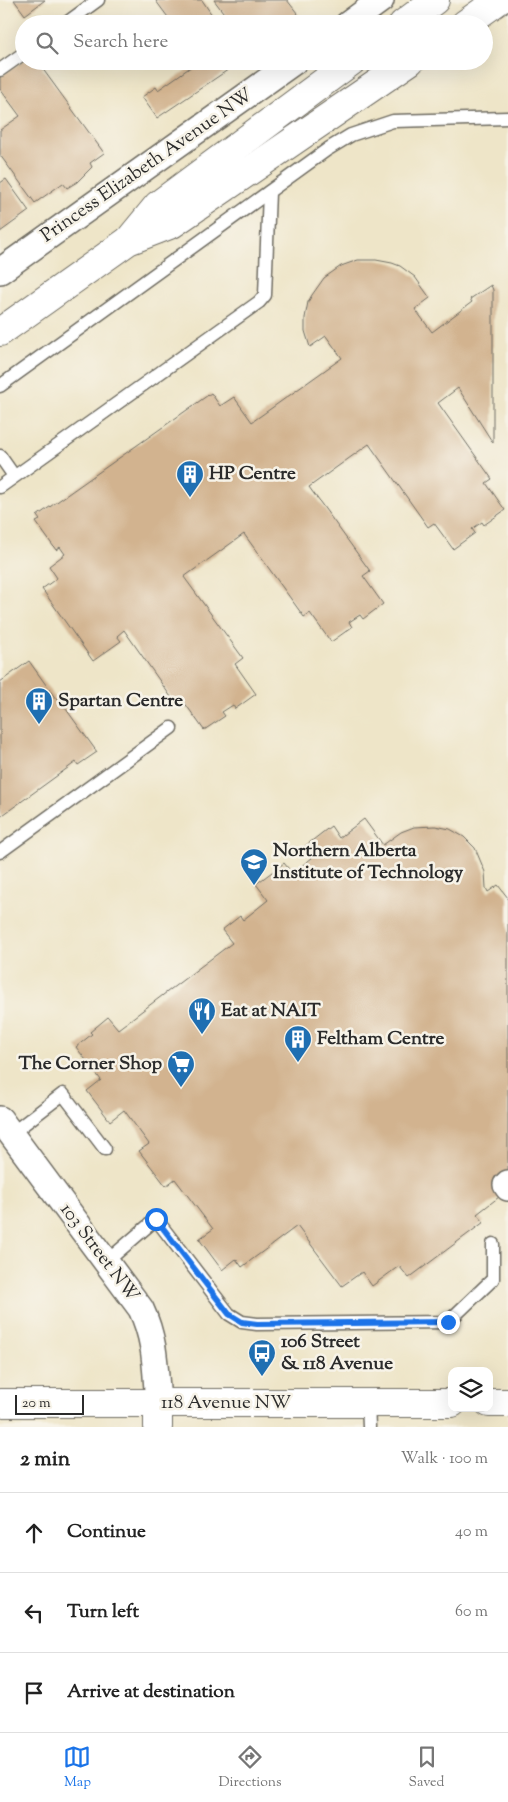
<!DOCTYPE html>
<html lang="en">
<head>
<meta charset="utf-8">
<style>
  :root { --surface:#fff; --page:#f2f2f2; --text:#222; --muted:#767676; --line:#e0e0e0; --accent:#1a73e8 }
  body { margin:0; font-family:"Sorts Mill Goudy",serif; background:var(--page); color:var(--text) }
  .controls { position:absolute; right:15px; bottom:15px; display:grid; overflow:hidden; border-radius:10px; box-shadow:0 5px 20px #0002 }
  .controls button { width:45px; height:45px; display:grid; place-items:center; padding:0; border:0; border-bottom:1px solid var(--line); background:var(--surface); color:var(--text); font:25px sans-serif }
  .scale { position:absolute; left:15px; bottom:12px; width:69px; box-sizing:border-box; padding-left:5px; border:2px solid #2b2b2b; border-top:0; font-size:14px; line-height:18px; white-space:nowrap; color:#2b2b2b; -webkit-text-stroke:4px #f7f3e8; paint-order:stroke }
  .stop { position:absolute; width:15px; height:15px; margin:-11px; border:4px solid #1a73e8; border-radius:50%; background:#fff }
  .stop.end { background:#1a73e8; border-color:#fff; box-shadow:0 1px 5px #0008 }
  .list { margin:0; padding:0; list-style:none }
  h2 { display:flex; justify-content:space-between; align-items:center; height:65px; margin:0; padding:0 20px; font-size:21px }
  h2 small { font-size:16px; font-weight:400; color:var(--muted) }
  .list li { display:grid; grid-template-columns:32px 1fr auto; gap:15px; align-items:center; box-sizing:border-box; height:80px; padding:0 20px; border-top:1px solid var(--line) }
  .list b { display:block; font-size:19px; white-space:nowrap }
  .list em { font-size:16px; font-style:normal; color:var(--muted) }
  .icon { flex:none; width:28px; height:28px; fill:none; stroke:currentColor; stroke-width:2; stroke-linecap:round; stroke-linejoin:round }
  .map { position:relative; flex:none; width:508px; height:1427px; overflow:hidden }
  .search { position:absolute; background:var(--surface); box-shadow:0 5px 20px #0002; left:15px; right:15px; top:15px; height:55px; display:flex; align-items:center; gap:12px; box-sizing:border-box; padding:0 18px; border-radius:28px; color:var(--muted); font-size:19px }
  .sheet { height:305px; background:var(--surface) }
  nav { display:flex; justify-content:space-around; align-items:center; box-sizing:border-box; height:70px; border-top:1px solid var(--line); background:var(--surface); font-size:14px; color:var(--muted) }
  nav a { display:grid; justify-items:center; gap:2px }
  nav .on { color:var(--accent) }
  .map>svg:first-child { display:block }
  .building { fill:#d2b38f }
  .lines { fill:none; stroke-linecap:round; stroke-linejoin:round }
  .lane-casing { stroke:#6f6c62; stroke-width:15 }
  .street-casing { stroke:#6f6c62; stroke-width:28 }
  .secondary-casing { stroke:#6f6c62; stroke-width:30 }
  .lane { stroke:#fff; stroke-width:12 }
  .street { stroke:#fff; stroke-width:25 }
  .secondary { stroke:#fff; stroke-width:28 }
  .route { stroke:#1a73e8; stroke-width:6 }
  .labels { text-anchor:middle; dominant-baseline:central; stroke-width:5; stroke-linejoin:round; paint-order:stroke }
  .street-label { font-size:19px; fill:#2b2b2b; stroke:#f7f3e8 }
  .poi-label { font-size:19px; font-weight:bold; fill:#2b2b2b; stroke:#f7f3e8; text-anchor:start }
</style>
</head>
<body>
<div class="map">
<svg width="508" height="1427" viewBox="0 0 508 1427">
  <rect width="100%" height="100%" fill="#f7f3e8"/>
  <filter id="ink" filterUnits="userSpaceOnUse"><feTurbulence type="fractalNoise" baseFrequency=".02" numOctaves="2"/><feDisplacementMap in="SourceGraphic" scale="10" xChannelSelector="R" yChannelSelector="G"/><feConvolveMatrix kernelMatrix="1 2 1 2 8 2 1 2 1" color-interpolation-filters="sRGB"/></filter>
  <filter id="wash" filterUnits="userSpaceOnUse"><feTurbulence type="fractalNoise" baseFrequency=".0096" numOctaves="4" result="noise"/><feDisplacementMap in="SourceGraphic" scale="20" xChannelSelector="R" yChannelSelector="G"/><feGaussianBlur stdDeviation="1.12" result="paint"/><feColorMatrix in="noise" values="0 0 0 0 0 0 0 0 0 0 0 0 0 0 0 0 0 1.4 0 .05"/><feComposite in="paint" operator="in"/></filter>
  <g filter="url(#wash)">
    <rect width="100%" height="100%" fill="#eee5c8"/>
    <g id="blocks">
      <!-- building -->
      <g class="building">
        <path d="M14,0H45L25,15Z"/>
        <path d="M158,0H202L218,24H173L156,1Z"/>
        <path d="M214,0H287L304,22L302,24H232Z"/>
        <path d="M24,60V61H48L49,62L42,68L104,153L90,163L92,167L77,182L67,188L63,183L35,203L0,155V130L20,116L0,89V77Z"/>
        <path d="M194,61H241L157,118L142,97L156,87L158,90L195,64Z"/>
        <path d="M6,179L29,211L0,232V183Z"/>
        <path d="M358,260H376L392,263L400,266L415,277L430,298L415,309L432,332L472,302L470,299L491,285L493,290V443L458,388L438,403L492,479L486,483L505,510L484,525L482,522L472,529L475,533L453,549L434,523L428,527L369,444L309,487L370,571L363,576L383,604L363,619L360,615L349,622L352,627L331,642L310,613L304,617L244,534L184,577L243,658L235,664L256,694L235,709L233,705L222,712L225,716L204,730L184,702L178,707L124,630L117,636L121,641L93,661L42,589L57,578L49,566L65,554L60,547L56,550L36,522L40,520L37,516L211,393L220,406L234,397L252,422L342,358L326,336L310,347L305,331V318L308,302L312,295L324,278L341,266Z"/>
        <path d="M29,661L56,699L58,698L97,752L78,765L76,762L0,817V682Z"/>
        <path d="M364,819L383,845L401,832L414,827L435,826L450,829L464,837L475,848L485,872L486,888L488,892L498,885L508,898V1190L477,1214L484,1222L409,1278L399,1266L372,1286L362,1272L342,1286L297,1226L242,1267L236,1259L222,1270L199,1239L213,1229L175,1179L166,1186L139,1151L149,1144L124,1110L110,1121L87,1091L101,1080L76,1047L92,1034L90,1032L108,1017L118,1029L232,943L222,930L240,916L243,920L268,900L256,884L284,863L292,873L312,858L304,847L331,826L339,838Z"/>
      </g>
    </g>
  </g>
  <g filter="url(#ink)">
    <use href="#blocks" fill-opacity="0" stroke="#6f6c62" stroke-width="1"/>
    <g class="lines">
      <!-- lane casing -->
      <g class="lane-casing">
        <g id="lane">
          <path d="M65,24L98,0"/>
          <path d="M0,70L24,53"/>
          <path d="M0,386L328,149L351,135L393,121L508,118"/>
          <path d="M0,456L14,476"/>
          <path d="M0,487L259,302L265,295L269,192"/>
          <path d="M0,852L171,728"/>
          <path d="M11,1134L63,1094L105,1149"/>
          <path d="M106,1262L156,1219L229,1314L242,1322L257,1324L448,1322L493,1279V1244"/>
          <path d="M368,1403L369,1427"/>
        </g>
      </g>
      <!-- street casing -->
      <g class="street-casing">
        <g id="street">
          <path d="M348,24L381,0"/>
          <path d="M0,271L295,61"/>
          <path d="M0,1119L141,1309C156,1341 155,1368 158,1403"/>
          <path d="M508,1183L506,1185L508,1188"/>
        </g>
      </g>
      <!-- secondary casing -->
      <g class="secondary-casing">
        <g id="secondary">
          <path d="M403,24L435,0"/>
          <path d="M465,24L499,0"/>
          <path d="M130,239L158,205L352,61"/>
          <path d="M0,332L128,241L172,224L410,61"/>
          <path d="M0,1403H452"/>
          <path d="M158,1403V1427"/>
          <path d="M489,1403H508"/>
        </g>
      </g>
      <!-- lane -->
      <use href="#lane" class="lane"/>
      <!-- street -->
      <use href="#street" class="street"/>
      <!-- secondary -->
      <use href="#secondary" class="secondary"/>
    </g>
  </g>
  <g class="lines" filter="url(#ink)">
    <!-- route -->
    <path class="route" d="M156,1219L229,1314L242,1322L257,1324L448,1322"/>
  </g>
  <!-- icons -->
  <defs>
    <g id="building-pin" transform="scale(1.4375)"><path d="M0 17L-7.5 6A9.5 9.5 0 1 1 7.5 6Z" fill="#1f6fb2" stroke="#f7f3e8"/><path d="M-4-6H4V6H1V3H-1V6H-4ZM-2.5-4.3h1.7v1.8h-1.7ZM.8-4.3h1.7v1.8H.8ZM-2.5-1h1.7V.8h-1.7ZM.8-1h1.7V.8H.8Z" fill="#fff"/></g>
    <g id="university-pin" transform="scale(1.4375)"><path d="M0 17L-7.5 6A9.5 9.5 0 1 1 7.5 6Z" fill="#1f6fb2" stroke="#f7f3e8"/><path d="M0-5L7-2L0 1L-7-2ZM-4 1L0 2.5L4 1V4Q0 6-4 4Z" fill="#fff"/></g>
    <g id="restaurant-pin" transform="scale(1.4375)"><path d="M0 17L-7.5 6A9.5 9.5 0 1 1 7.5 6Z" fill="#1f6fb2" stroke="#f7f3e8"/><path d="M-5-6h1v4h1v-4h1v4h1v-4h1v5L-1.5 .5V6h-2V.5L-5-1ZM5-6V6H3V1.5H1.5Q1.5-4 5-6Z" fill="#fff"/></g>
    <g id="supermarket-pin" transform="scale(1.4375)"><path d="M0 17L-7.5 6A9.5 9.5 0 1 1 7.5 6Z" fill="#1f6fb2" stroke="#f7f3e8"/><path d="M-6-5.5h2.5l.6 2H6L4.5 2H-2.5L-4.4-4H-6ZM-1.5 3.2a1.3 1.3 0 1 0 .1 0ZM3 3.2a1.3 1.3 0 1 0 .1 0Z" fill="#fff"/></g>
    <g id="bus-pin" transform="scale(1.4375)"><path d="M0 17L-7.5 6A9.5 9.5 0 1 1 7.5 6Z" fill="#1f6fb2" stroke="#f7f3e8"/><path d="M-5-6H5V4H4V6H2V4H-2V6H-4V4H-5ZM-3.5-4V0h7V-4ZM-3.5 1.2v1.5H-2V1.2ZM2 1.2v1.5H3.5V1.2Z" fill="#fff"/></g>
  </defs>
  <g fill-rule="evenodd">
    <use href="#building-pin" x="190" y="474"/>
    <use href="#building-pin" x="39" y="701"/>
    <use href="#university-pin" x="254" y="862"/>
    <use href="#restaurant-pin" x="202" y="1011"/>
    <use href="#building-pin" x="298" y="1039"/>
    <use href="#supermarket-pin" x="181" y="1064"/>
    <use href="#bus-pin" x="262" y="1353"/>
  </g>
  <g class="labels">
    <!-- street labels -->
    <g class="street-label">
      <text transform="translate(147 166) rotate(-35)">Princess Elizabeth Avenue NW</text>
      <text transform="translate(99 1253) rotate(53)">103 Street NW</text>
      <text x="226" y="1403">118 Avenue NW</text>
    </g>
    <!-- poi labels -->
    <g class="poi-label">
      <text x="209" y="474">HP Centre</text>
      <text x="58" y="701">Spartan Centre</text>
      <text x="273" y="851">Northern Alberta<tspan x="273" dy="22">Institute of Technology</tspan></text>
      <text x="221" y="1011">Eat at NAIT</text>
      <text x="317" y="1039">Feltham Centre</text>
      <text x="162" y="1064" text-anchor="end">The Corner Shop</text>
      <text x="281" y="1342">106 Street<tspan x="281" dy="22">&amp; 118 Avenue</tspan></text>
    </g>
  </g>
</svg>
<div class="controls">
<button><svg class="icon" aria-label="layers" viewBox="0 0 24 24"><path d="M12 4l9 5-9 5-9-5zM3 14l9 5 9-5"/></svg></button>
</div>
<div class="scale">20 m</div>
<div class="stop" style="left:156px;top:1219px"></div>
<div class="stop end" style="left:448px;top:1322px"></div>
<div class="search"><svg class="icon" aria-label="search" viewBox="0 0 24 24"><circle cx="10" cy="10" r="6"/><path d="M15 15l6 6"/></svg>Search here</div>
</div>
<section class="sheet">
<h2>2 min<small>Walk · 100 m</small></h2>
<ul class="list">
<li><svg class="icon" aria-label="ahead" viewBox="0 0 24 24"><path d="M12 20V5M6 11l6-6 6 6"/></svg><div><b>Continue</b></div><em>40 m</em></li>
<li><svg class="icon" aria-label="left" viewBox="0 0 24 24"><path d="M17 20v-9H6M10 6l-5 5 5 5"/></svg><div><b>Turn left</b></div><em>60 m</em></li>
<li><svg class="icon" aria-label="arrive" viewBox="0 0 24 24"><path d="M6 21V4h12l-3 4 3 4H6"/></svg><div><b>Arrive at destination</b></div></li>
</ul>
</section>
<nav>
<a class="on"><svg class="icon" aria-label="map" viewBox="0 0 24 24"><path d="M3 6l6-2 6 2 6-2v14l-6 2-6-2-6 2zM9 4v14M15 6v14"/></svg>Map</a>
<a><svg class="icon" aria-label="directions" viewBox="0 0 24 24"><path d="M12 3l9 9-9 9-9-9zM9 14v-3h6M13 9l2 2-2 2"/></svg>Directions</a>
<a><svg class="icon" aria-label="saved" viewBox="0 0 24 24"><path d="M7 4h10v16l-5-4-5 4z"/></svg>Saved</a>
</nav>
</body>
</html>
